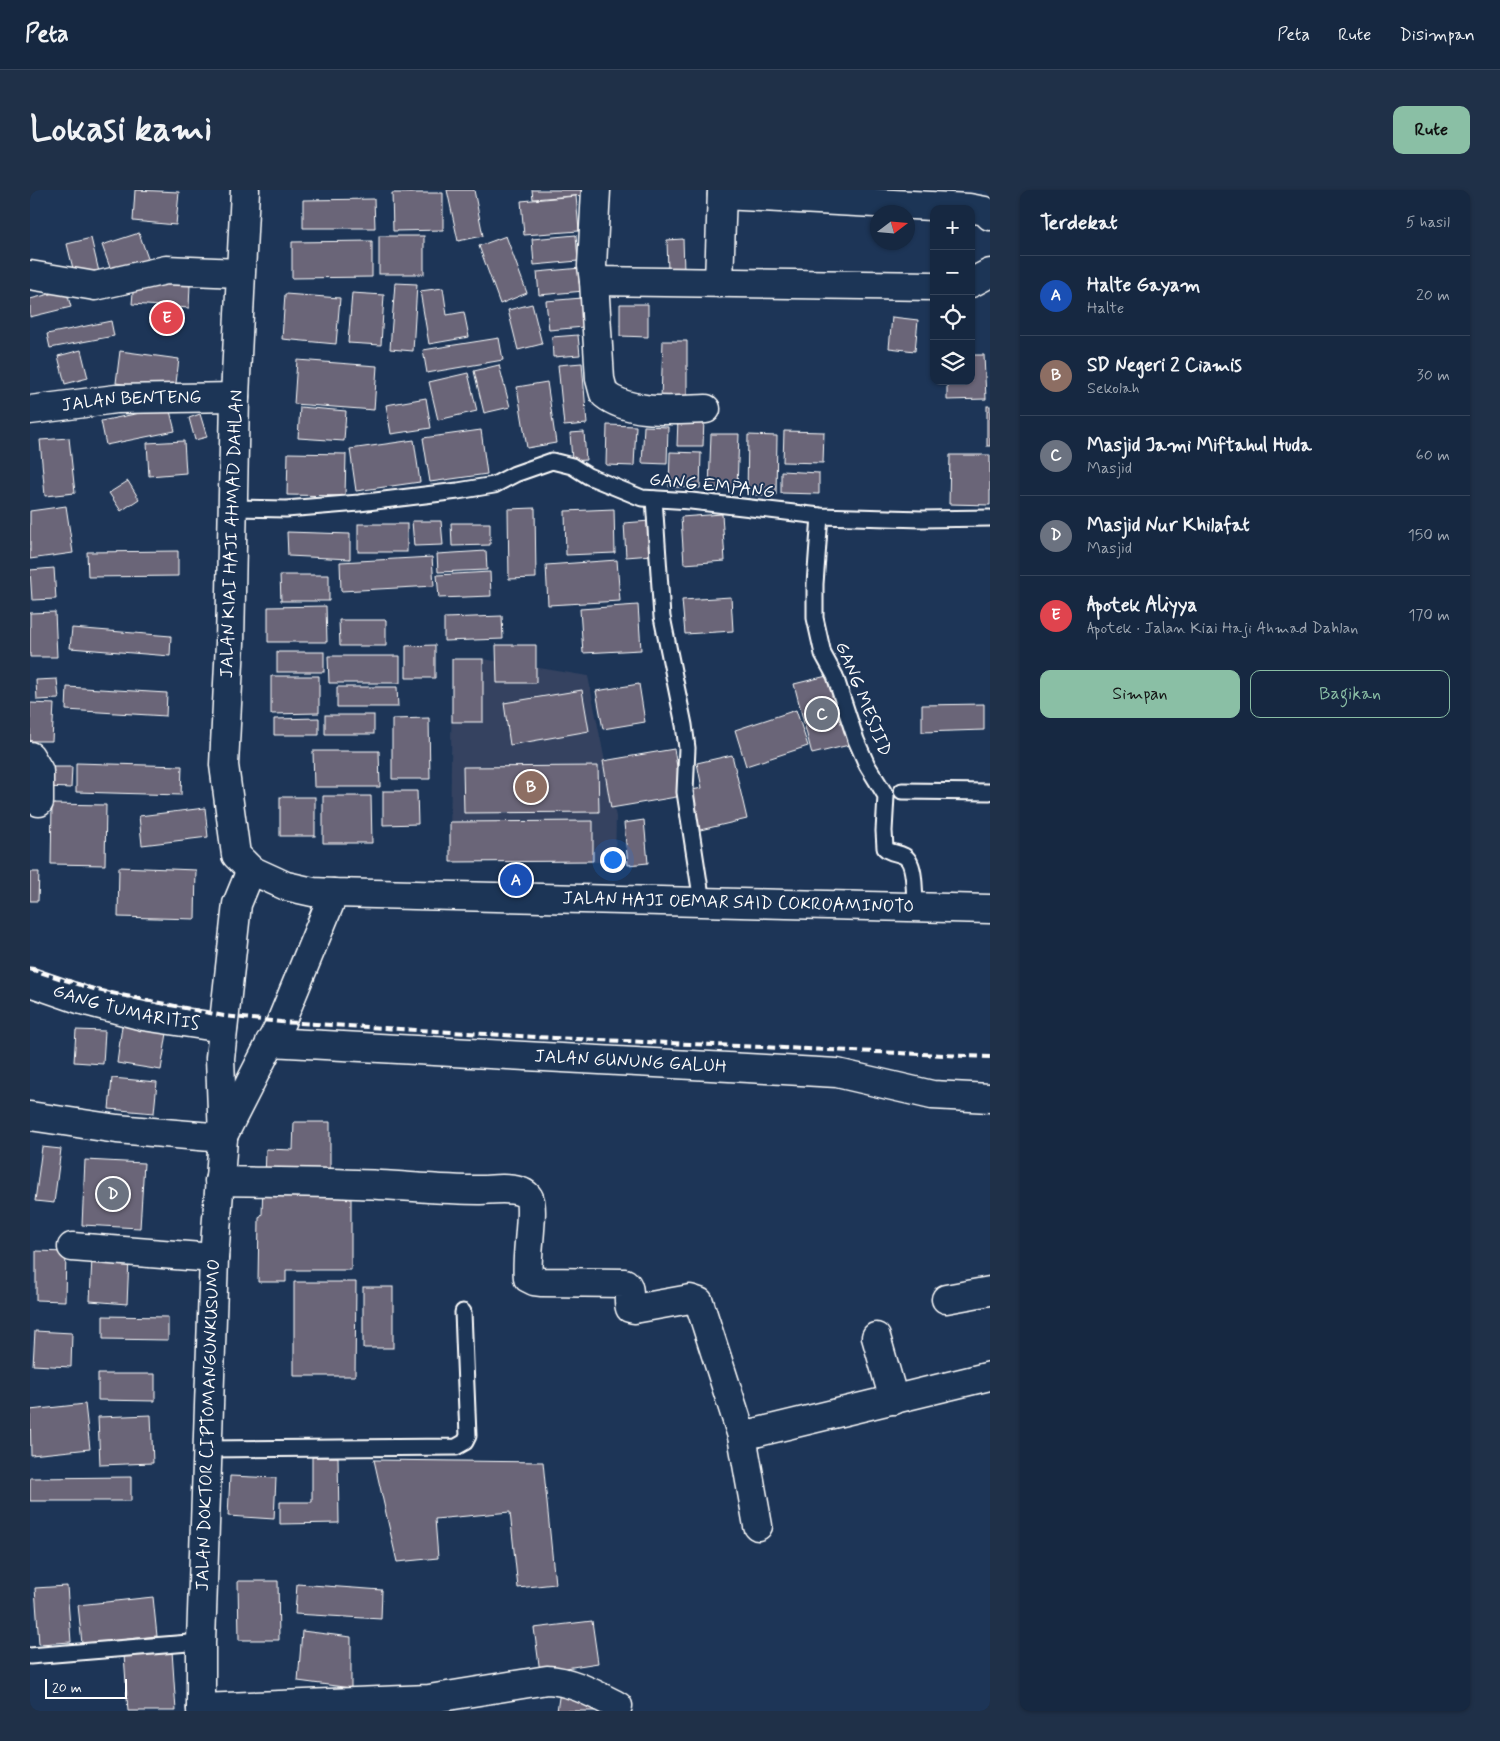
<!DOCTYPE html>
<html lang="id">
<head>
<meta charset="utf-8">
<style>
  :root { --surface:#162841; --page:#1f3048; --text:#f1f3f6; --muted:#9ea6b1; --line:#35445a; --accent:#8abfa5 }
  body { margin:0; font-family:Mynerve,sans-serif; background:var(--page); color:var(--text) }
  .controls { position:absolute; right:15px; top:15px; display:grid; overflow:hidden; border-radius:10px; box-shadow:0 1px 4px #0004 }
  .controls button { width:45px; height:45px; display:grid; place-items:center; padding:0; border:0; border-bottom:1px solid var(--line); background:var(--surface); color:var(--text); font:25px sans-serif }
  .compass { position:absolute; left:840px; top:15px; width:45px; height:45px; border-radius:50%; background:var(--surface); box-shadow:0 1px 4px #0004; rotate:74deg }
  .scale { position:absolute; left:15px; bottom:12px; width:82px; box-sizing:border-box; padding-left:5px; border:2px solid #fff; border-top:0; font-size:14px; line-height:18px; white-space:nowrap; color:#fff; -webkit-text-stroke:4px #1d3557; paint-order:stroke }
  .you { position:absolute; left:582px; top:669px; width:18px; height:18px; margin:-12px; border:4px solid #fff; border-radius:50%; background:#1a73e8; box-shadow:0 0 0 8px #1a73e833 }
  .badge { display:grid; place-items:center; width:32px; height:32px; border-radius:50%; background:var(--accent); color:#fff; font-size:16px; font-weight:700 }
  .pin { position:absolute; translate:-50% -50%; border:2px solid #fff; box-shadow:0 1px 5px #0006 }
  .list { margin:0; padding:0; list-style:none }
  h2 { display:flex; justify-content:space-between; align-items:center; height:65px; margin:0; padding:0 20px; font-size:21px }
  h2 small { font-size:16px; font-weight:400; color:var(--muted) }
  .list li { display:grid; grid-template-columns:32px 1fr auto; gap:15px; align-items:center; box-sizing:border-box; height:80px; padding:0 20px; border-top:1px solid var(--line) }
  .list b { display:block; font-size:19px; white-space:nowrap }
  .list p { margin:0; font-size:16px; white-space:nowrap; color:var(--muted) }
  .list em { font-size:16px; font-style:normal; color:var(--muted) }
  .actions { display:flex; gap:10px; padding:15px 20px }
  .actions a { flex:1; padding:11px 0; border:1px solid var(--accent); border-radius:10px; text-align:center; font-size:18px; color:var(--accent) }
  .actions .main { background:var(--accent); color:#111 }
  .icon { flex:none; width:28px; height:28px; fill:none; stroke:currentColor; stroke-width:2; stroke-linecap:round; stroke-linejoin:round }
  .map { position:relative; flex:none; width:960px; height:1521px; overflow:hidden; border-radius:10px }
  header { display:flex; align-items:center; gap:30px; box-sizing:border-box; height:70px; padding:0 25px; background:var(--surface); border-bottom:1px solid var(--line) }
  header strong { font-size:24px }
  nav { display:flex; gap:28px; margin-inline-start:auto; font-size:18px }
  .intro { display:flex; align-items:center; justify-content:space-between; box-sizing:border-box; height:120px; padding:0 30px }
  h1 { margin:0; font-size:35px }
  .button { padding:12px 22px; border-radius:10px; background:var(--accent); color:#111; font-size:18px; font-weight:700 }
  main { display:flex; gap:30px; padding:0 30px }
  aside { flex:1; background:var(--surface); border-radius:10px; box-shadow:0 1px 4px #0004 }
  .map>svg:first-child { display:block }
  .built { fill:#344361 }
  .building { fill:#6a6578; stroke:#fff }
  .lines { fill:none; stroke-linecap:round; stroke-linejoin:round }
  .lane-casing { stroke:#fff; stroke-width:19 }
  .street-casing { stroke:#fff; stroke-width:31 }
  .secondary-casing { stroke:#fff; stroke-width:31 }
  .lane { stroke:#1d3557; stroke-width:15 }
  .street { stroke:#1d3557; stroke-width:28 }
  .secondary { stroke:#1d3557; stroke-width:28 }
  .rail { stroke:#fff; stroke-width:4; stroke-dasharray:8 4; stroke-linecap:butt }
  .labels { text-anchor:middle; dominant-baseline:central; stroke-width:4; stroke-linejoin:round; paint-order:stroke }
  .street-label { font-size:18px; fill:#fff; stroke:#1d3557 }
</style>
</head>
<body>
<header>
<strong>Peta</strong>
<nav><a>Peta</a><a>Rute</a><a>Disimpan</a></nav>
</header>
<div class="intro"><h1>Lokasi kami</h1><a class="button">Rute</a></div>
<main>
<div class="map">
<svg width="960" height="1521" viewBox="0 0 960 1521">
  <rect width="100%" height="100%" fill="#1d3557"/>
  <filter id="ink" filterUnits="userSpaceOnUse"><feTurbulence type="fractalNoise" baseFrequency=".02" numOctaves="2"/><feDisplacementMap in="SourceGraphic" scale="10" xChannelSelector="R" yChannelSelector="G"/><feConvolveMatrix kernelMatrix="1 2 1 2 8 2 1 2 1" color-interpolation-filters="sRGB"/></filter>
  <g filter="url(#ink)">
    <!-- built -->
    <path class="built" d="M422,469H453L558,486L586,627L585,672H420Z"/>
    <!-- building -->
    <g class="building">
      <path d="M105,0L149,2L146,35L103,31Z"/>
      <path d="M417,0H444L453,46L428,51Z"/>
      <path d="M502,0H554L555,5L503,9Z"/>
      <path d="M362,3H413V40L363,41Z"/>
      <path d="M546,6L549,41L494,45L491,11Z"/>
      <path d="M344,9L345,38H273V10Z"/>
      <path d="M109,43L121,77L84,89L72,55Z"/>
      <path d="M546,45L548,71L504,75L502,49Z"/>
      <rect x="349" y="46" width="45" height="38"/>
      <path d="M476,46L497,103L470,114L449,56Z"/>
      <path d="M61,48L69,82L45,87L37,54Z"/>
      <path d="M653,49L654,81L638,82L637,50Z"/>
      <path d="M342,51V87L262,88V52Z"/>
      <path d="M551,78L554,101L509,105L507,82Z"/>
      <path d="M104,91L160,95L159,118L102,114Z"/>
      <path d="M365,93L387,94L383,161L360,159Z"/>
      <path d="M413,98L417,125L434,122L439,147L399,154L390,101Z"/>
      <path d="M36,100L41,117L0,127V109Z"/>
      <path d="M322,103L354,105L351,155L318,153Z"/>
      <path d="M255,104L310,108L306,154L252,149Z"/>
      <path d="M552,108L554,137L519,140L516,111Z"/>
      <path d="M502,114L512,154L488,160L478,120Z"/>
      <path d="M590,114H618V147L590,146Z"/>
      <path d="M862,127L888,130L885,161L859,158Z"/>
      <path d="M81,131L84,146L20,158L17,144Z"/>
      <path d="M548,145L550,165L523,167L522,147Z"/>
      <path d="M469,148L473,170L397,183L393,160Z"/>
      <path d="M633,151H657V210L631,209Z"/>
      <path d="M51,160L58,188L35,194L28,166Z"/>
      <path d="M90,161L149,169L145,201L86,193Z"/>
      <path d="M941,165H954L956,209L917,210V191H941Z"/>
      <path d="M267,170L347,176L344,220L264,214Z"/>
      <path d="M552,173L557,234L534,236L528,175Z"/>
      <path d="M469,175L480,217L454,223L444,181Z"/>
      <path d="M438,183L447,221L408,230L399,192Z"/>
      <path d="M517,192L526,253L497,258L487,197Z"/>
      <path d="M396,208L401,238L361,244L356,215Z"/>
      <rect x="957" y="216" width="3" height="40"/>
      <path d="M139,217L145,241L76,255L71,231Z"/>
      <path d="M270,217L316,221L314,251L268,248Z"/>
      <path d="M170,224L177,247L165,250L159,228Z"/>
      <path d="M648,228L674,229L673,256H647Z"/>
      <path d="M577,235L606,236L604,276L576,275Z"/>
      <path d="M614,236L638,237L637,274L612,273Z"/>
      <path d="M451,240L457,284L400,292L393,248Z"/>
      <path d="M754,241L794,242L793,273L753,272Z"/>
      <path d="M554,242L556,270L542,271L540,243Z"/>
      <path d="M681,244H709L707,298H679Z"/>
      <path d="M718,245L747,246L746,305H717Z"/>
      <path d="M39,248L45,303L15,306L10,250Z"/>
      <path d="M384,250L390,292L326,301L320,259Z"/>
      <path d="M154,251L156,283L119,286L117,253Z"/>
      <path d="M640,262L671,263L670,298L639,297Z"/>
      <path d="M258,263L316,264L315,306L257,305Z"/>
      <path d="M920,265H960V315L919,314Z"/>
      <path d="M751,281L789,283V304L751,303Z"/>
      <path d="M98,291L109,309L91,321L79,303Z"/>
      <path d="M36,316L43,363L0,369V321Z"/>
      <path d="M505,318L506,388L479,389L478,319Z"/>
      <path d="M584,319L585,363L536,365L535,321Z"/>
      <path d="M692,324L695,371L654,374L651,327Z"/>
      <path d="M382,331H411L413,355L384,356Z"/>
      <path d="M620,331L622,365L596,367L594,333Z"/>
      <path d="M421,333H460V355L422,356Z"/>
      <rect x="328" y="334" width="49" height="28"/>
      <path d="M257,342L320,344V369L258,366Z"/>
      <path d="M148,361V386L58,387L57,362Z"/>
      <path d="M456,361L457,380L408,382L407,364Z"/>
      <path d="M402,367L404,396L311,401L310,372Z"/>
      <path d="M587,370L590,411L518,415L516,375Z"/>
      <path d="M24,378L26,409L2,410L0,380Z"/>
      <path d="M460,382L461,406L409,408L407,385Z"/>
      <path d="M250,385H299V411H251Z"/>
      <path d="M701,407L703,441L655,444L652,410Z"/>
      <path d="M608,415L611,460L553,463L550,419Z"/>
      <path d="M296,416L297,452H238V417Z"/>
      <path d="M25,422L27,467H0V423Z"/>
      <path d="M472,426L473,449L414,451V428Z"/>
      <path d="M309,430H356V456H310Z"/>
      <path d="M42,438L141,446L140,466L40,458Z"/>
      <path d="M405,455V488H376V456Z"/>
      <path d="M466,455H506V493H467Z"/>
      <rect x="247" y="462" width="47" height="20"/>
      <path d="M298,466H370V493H299Z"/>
      <rect x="422" y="469" width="31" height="63"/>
      <path d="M801,485L819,555L782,564L764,494Z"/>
      <path d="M241,486H289V523L241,524Z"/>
      <path d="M27,489L29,509L7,510L6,490Z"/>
      <path d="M609,494L615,532L573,539L566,501Z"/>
      <path d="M37,497L137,503L136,526L36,520Z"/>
      <path d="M307,497H367L368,517H307Z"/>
      <path d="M552,500L559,541L480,555L474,513Z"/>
      <path d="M0,513L24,514L22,551H0Z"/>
      <path d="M954,514V540L892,542V515Z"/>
      <path d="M766,520L778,556L716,576L705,540Z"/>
      <rect x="295" y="525" width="49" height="19"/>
      <path d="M289,528V545H244V529Z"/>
      <path d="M399,528L400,589H362V529Z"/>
      <path d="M644,559L652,606L581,618L573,571Z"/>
      <path d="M283,561H349L350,597H284Z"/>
      <path d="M702,565L717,629L666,641L657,601L672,598L667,573Z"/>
      <path d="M46,573L152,576L151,605L46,602Z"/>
      <path d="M568,576L569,622L434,623L433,577Z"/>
      <path d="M14,577H42L41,598L14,597Z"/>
      <path d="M353,601H387L388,634L353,635Z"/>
      <path d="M293,606H341L342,653H293Z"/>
      <rect x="250" y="607" width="35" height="39"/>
      <path d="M22,614L76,615L75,675L21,674Z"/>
      <path d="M175,618L178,647L112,655L109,626Z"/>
      <path d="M614,630L618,673L598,675L594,633Z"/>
      <path d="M563,631V671L420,672V632Z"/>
      <path d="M89,677L166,680L165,729L88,727Z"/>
      <path d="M0,682H9L8,711H0Z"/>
      <path d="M92,836L137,843L131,880L87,873Z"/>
      <path d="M46,840L75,841L73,874L44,872Z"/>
      <path d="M82,888L127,892L124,923L79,919Z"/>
      <path d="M264,932H300V990H235L236,959L263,960Z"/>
      <path d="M12,957L31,959L24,1013L5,1011Z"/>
      <path d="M55,970L114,973L110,1038L52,1035Z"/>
      <path d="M233,994L321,995V1080H256V1092H228L229,1028L232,1024Z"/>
      <path d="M6,1061L36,1062L35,1111L6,1110Z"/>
      <path d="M62,1067L99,1069L97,1114L60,1111Z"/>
      <path d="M264,1092H326L325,1186H264Z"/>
      <rect x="333" y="1097" width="30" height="61"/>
      <path d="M73,1126L138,1127V1150L73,1149Z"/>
      <path d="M5,1141L42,1143L41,1177L3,1175Z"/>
      <path d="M68,1184H125V1211L68,1210Z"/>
      <path d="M55,1214L60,1259L1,1265L0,1220Z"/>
      <path d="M121,1225L123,1273L70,1275L68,1227Z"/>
      <path d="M282,1267H308L309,1333L250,1334V1312H282Z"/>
      <path d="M344,1270L513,1272L525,1394L488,1398L480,1322L405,1329L408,1368L367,1372Z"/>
      <path d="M200,1286L246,1288L244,1329L198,1326Z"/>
      <path d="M101,1287V1311H0V1288Z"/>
      <path d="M208,1391H248L249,1450H209Z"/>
      <path d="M267,1394L352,1400L351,1429L265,1424Z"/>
      <path d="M37,1396L41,1452L9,1454L5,1398Z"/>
      <path d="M123,1407L127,1446L52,1454L48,1415Z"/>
      <path d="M562,1431L568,1473L510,1482L504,1438Z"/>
      <path d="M272,1441L321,1447V1498L268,1491Z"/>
      <path d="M142,1461L146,1521H98L94,1465Z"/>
      <path d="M530,1501L567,1507L565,1521H527Z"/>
    </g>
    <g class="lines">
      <!-- lane casing -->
      <g class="lane-casing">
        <g id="lane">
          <path d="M624,309L632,427L654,535L657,558L655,602L672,712"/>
          <path d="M204,318L256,319L329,313L428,301L464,295L485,284L522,271L542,276L558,286L612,308L661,311L790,326L892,329L960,328"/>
          <path d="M790,326L785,394V428L793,464L805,486L826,550L837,575L856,606L854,641L855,658C861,664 867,662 874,666C886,672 884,704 885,716"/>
          <path d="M872,601L960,602"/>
          <path d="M177,1259L426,1257L435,1252L438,1246L433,1122"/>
          <path d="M0,1466L171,1452"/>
        </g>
      </g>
      <!-- street casing -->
      <g class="street-casing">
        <g id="street">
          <path d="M566,0L562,76L564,91L904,96"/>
          <path d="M692,5L939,18L955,21L960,26"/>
          <path d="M0,85L65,96L136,80L210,83"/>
          <path d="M564,91L570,189L574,204C600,225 644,220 676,219"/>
          <path d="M689,93L692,0"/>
          <path d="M941,93L960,83"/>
          <path id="s1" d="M0,220L86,209L205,207"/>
          <path d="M0,566L9,581V612"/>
          <path id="s2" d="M0,792L52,810L113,826L193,838"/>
          <path id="s3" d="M240,852L807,883L902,905L960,908"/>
          <path d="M0,926L87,939L193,948"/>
          <path d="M189,991C235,992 281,992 327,994C367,995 408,1000 449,1000C462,1000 492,995 499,1008C505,1017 495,1071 498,1088L504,1091L512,1092L595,1093C602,1098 597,1110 600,1118L604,1119L660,1109L669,1112L712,1246L728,1336"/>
          <path d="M42,1057L184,1068"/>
          <path d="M916,1109L960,1101"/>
          <path d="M846,1147L864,1210"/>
          <path d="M712,1246L960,1186"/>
          <path d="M171,1518L399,1509L517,1490C543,1491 566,1505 588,1516"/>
        </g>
      </g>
      <!-- secondary casing -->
      <g class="secondary-casing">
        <g id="secondary">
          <path id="s4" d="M215,0L205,207L200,453L194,575L206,665L221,680L256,696L283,702L304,703L960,719"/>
          <path d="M194,944L251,832L304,703"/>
          <path id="s5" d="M171,1521V1452L184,1068L193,948L190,868L207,714L221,680"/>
        </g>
      </g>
      <!-- lane -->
      <use href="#lane" class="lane"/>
      <!-- street -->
      <use href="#street" class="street"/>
      <!-- secondary -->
      <use href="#secondary" class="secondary"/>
      <!-- rail -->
      <path class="rail" d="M0,779L67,800L194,826L251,832L524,848L960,867"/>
    </g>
  </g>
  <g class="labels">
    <!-- street labels -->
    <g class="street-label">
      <text stroke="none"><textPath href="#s1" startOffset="102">JALAN BENTENG</textPath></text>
      <text transform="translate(682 296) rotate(6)">GANG EMPANG</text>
      <text transform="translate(202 344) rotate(-88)">JALAN KIAI HAJI AHMAD DAHLAN</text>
      <text transform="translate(833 509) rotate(68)">GANG MESJID</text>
      <text stroke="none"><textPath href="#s4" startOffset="1179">JALAN HAJI OEMAR SAID COKROAMINOTO</textPath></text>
      <text stroke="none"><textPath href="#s2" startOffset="100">GANG TUMARITIS</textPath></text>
      <text stroke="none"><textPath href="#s3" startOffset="361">JALAN GUNUNG GALUH</textPath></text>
      <text stroke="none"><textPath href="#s5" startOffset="286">JALAN DOKTOR CIPTOMANGUNKUSUMO</textPath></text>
    </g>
  </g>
</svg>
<div class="controls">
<button>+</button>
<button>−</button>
<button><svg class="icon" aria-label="locate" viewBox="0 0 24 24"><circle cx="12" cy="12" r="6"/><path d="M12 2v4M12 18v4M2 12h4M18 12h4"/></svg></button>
<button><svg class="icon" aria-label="layers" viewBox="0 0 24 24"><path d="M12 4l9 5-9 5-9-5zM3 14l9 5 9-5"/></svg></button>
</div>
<svg class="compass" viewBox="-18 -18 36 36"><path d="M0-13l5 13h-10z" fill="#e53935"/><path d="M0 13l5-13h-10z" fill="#9ea6b1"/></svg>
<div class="scale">20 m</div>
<div class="you"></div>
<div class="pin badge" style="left:486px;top:690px;background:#1a4fb4">A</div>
<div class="pin badge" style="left:501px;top:597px;background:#8d6e63">B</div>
<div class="pin badge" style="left:792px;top:524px;background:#6b7280">C</div>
<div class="pin badge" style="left:83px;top:1004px;background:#6b7280">D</div>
<div class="pin badge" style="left:137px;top:128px;background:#e0444e">E</div>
</div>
<aside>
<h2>Terdekat<small>5 hasil</small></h2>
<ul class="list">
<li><span class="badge" style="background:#1a4fb4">A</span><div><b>Halte Gayam</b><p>Halte</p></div><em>20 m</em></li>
<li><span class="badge" style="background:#8d6e63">B</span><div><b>SD Negeri 2 Ciamis</b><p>Sekolah</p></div><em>30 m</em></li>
<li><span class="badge" style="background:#6b7280">C</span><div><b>Masjid Jami Miftahul Huda</b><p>Masjid</p></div><em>60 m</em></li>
<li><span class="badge" style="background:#6b7280">D</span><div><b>Masjid Nur Khilafat</b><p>Masjid</p></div><em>150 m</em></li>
<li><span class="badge" style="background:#e0444e">E</span><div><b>Apotek Aliyya</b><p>Apotek · Jalan Kiai Haji Ahmad Dahlan</p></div><em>170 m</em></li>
</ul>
<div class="actions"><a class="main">Simpan</a><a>Bagikan</a></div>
</aside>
</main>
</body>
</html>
